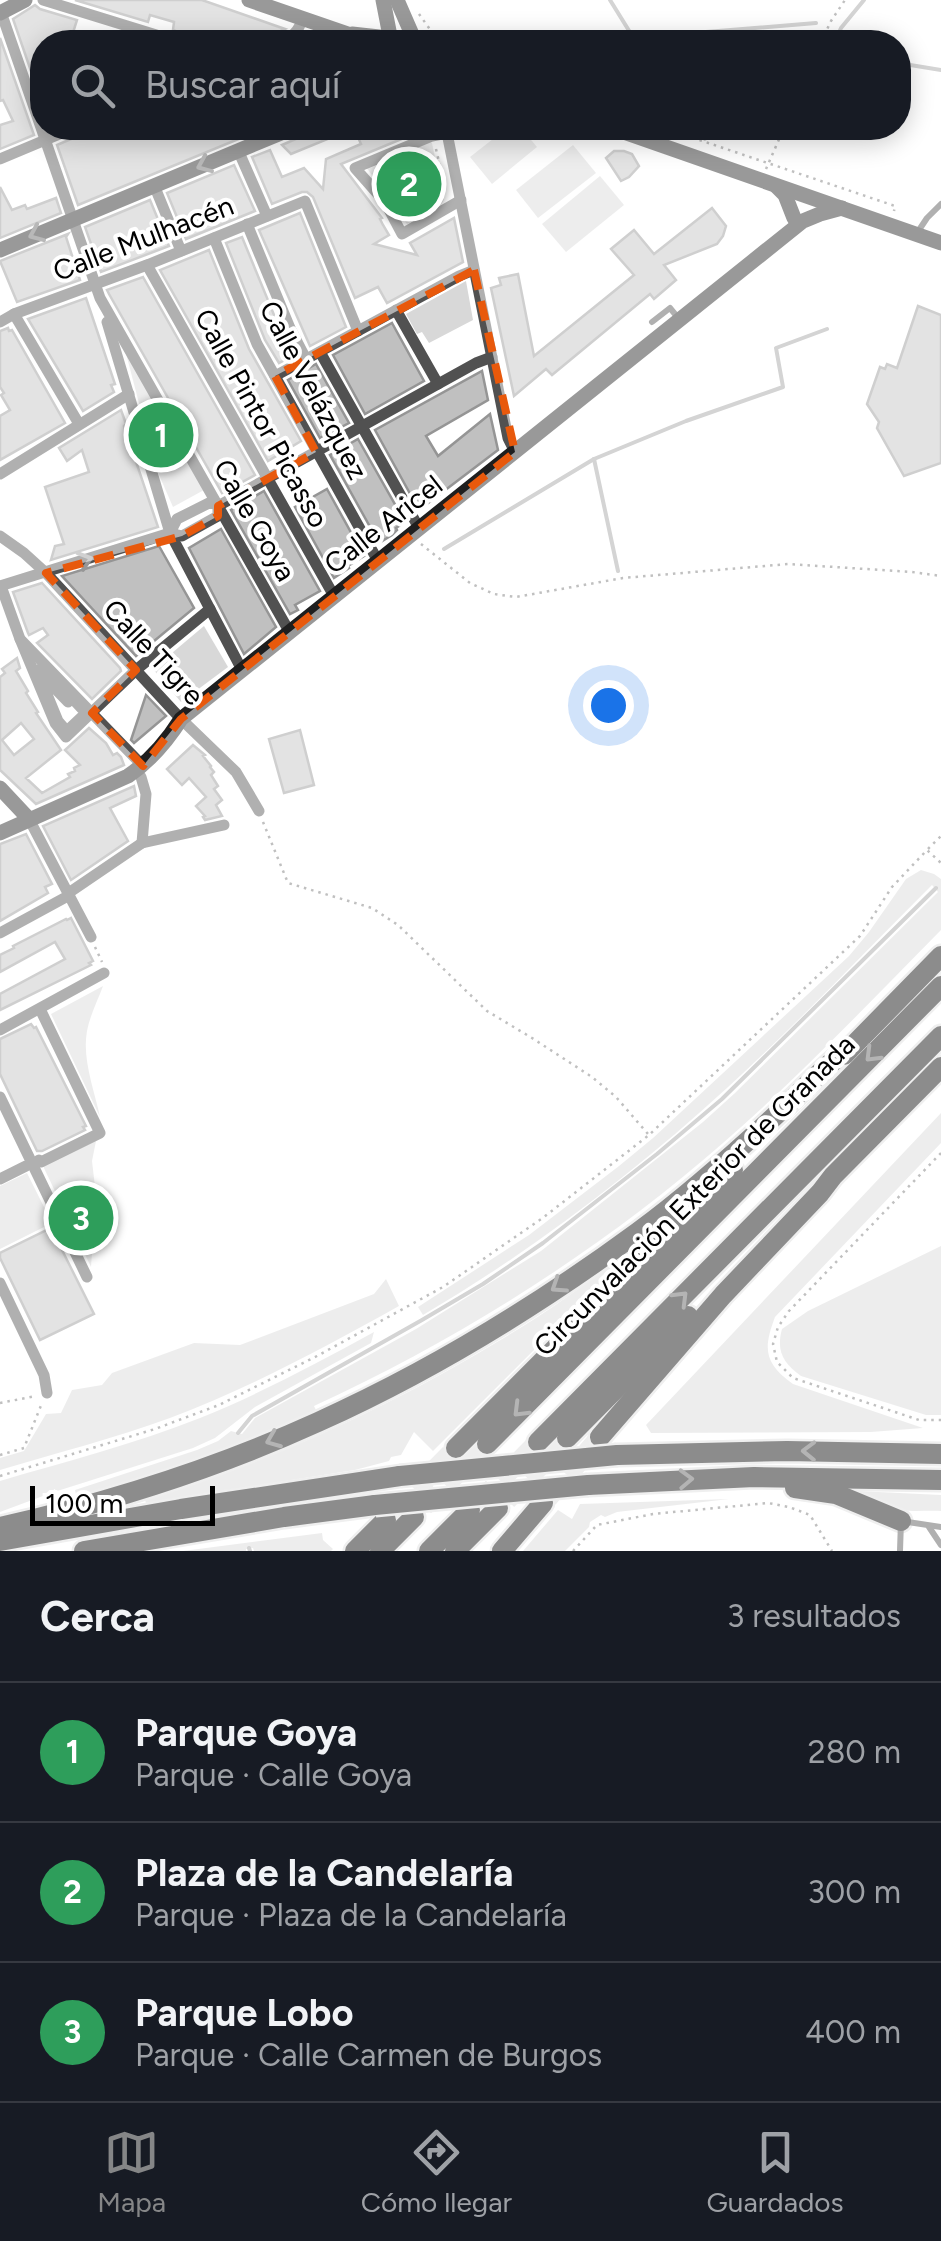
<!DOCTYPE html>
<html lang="es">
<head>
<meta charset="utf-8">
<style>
  :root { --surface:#171b24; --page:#242831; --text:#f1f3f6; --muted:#9ea1a6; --line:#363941; --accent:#858687 }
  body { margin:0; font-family:Figtree,sans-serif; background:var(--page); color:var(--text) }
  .scale { position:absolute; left:30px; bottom:25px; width:185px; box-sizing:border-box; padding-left:10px; border:5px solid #000; border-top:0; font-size:28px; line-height:35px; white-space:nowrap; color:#000; -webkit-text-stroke:8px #fff; paint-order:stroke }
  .you { position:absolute; left:608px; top:705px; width:35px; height:35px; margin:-25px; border:8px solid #fff; border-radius:50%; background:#1a73e8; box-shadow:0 0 0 15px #1a73e833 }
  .badge { display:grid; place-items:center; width:65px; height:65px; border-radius:50%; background:var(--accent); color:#fff; font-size:32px; font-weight:700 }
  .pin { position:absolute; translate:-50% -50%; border:5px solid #fff; box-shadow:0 2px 10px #0006 }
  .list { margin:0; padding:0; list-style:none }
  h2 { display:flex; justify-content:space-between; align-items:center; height:130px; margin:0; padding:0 40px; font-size:42px }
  h2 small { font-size:32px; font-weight:400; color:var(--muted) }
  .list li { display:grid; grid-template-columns:65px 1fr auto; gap:30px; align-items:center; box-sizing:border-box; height:140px; padding:0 40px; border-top:2px solid var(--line) }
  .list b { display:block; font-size:38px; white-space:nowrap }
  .list p { margin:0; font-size:32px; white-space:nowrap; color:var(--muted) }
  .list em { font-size:32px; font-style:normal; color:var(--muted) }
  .icon { flex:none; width:55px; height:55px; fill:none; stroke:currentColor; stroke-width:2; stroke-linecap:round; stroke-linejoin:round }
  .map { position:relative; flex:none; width:941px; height:1551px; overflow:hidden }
  .search { position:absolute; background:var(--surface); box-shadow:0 5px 25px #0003; left:30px; right:30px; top:30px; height:110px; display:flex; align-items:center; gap:25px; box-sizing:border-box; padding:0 35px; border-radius:40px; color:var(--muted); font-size:38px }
  .sheet { height:550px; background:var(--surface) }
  nav { display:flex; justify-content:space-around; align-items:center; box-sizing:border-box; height:140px; border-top:2px solid var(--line); background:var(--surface); font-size:28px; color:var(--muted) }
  nav a { display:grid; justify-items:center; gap:5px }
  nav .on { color:var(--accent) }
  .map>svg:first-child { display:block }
  .green { fill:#d8d8d8 }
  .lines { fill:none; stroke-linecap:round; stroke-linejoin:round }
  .stream { stroke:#9f9f9f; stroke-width:4 }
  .building { fill:#c0c0c0; stroke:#959595; stroke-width:2.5; fill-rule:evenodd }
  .highway-tunnel { stroke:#d9d9d9; stroke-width:20; stroke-dasharray:20 10; stroke-linecap:butt }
  .highway-casing { stroke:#dbdbdb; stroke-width:25 }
  .path { stroke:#737373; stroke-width:2.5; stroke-dasharray:2.5 5; stroke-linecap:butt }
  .lane { stroke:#515151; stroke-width:6 }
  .street { stroke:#515151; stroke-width:11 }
  .secondary { stroke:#1e1e1e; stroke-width:15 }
  .highway { stroke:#000; stroke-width:20 }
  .highway-bridge-casing { stroke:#dbdbdb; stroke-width:25; stroke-linecap:butt }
  .highway-bridge { stroke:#000; stroke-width:20 }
  .oneway { stroke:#626262 }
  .oneway2 { stroke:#979797 }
  .oneway3 { stroke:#595959 }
  .marked { fill:none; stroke:#e8590c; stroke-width:8; stroke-dasharray:20 12; stroke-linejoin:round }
  .labels { text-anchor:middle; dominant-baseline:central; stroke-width:8; stroke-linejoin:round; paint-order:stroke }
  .street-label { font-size:28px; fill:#000; stroke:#fff }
</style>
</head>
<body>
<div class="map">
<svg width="941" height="1551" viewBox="0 0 941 1551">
  <rect width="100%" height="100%" fill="#fff"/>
  <!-- green -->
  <g class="green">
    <path d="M507,128H521L537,147L492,184L470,157Z"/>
    <path d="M427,140L432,143L444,200L440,206L407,224L366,167Z"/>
    <path d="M573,145L596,173L538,218L516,190Z"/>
    <path d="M600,176L624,205L566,252L542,224Z"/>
    <path d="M466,281L473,320L429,343L422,332L417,334L406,314Z"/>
    <path d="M124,346L204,490L173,507L156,468Z"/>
    <path d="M204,626L228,667L181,702L153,669Z"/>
    <path d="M921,870L934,874L941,879V930C870,1002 800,1076 723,1143C601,1250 461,1338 314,1406L317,1412L218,1452L77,1499L75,1490L197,1450L218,1441L231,1431L242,1434L255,1418L416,1329L541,1251L703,1122L735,1093L938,892L932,885C864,953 798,1023 727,1088C634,1173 532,1251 423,1315L418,1307L529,1235L619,1166L653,1138L849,956L869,932L906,879Z"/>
    <path d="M103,986C98,1000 90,1015 87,1031C82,1059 94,1089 100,1117L51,1014Z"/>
    <path d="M941,1113V1143L775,1317C763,1349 764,1363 793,1384L923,1428L871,1432L651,1433L646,1425Z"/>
    <path d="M96,1141L92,1161L96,1195L91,1267L43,1166Z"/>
    <path d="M27,1173L52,1223L0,1249V1186Z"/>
    <path d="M941,1246V1415H926L801,1376C783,1363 776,1351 782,1329L808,1311Z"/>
    <path d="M615,1263L618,1266L433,1451L414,1432L401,1455L391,1457L389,1461L355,1470L146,1503L145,1500C284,1458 417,1394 539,1316C565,1299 590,1280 615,1263Z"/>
    <path d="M386,1279L399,1306C325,1347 250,1388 170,1418C115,1438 57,1453 0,1470V1458L24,1451L46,1414L61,1413L72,1390L102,1385L112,1373L194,1343L240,1345L374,1294Z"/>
    <path d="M374,1332L371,1343L255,1407L215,1438L193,1448L51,1493L0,1512V1481C67,1461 135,1444 200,1418C260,1394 317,1363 374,1332Z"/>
    <path d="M858,1491L941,1495V1511C914,1510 875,1516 858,1491Z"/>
    <path d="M729,1499L617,1512L605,1517L601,1515L590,1522L589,1527L565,1551H523L558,1510L572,1519L580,1504Z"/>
    <path d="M322,1533L323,1540L333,1549L331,1551H254L253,1548L246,1549V1551H183Z"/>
  </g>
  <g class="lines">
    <!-- stream -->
    <g class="stream">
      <path d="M610,0L636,42"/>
      <path d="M643,42L657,36L816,23"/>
      <path d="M835,42L841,28L864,0"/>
      <path d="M898,63L941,70"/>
      <path d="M697,128L705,139"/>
      <path d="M594,459L618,571"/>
      <path d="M444,549L594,459L686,421L783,387L776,348L827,329"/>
      <path d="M238,1433L252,1416L422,1320L483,1284L543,1243L657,1154L722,1099L936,888"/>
      <path d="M249,1548L250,1551"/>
    </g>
  </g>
  <!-- building -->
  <g class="building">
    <path d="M75,0H202L285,29L272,35L270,42H188L185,35L173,30L174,22L150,15L148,22Z"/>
    <path d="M35,5L40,9L77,20L70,42H42V103L13,19Z"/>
    <path d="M0,38L34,135L0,149V125L13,121L3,100L0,101Z"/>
    <path d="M83,128H238L241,138L78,205L57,145L78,136Z"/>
    <path d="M310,128H428L341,164L382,218L380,219L383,225L389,235L374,244L417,255L410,243L454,218L463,262L387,303L378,287L355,298L313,197L307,192H302L272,204L252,157L270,150L282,177L304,168L323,189L326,159L361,144L354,128L291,154L282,145L298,138L304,130Z"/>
    <path d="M614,151H624L632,154L639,166L629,177L621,181L606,158Z"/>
    <path d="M234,165L255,211L186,239L167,193Z"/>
    <path d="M0,187L12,210L25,205L27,209L56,198L61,213L0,238Z"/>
    <path d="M150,200L169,246L101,272L85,227Z"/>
    <path d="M712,208L726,226L723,236L717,244L664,265L676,280L654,299L650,294L552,375L546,369L514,396L491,288L501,285L499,278L518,274L534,356L634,275L611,249L634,230L654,254Z"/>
    <path d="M300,213L346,327L310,346L259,230Z"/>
    <path d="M68,234L66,237L80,280L17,302L0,261Z"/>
    <path d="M242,237L281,332L294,355L279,363L265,340L226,243Z"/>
    <path d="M209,250L249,349L301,441L268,461L160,270Z"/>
    <path d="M143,277L255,475L222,493L109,294L107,290Z"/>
    <path d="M86,298L115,384L111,385L114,392L83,411L28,319Z"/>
    <path d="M918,306L941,315V463L904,476L877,428L879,422L867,404L880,367L885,369L887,364L897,368Z"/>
    <path d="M392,323L424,381L365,414L333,355Z"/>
    <path d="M8,328L9,331L12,330L65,423L0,460V416L10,410L1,395L4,393L0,387V331Z"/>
    <path d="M316,364L349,423L320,438L288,380Z"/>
    <path d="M482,371L488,400L426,436L438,456L490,414L498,450L419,510L375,430Z"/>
    <path d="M121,410L126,424L124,426L158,527L51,560L55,546L64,544L45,487L89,472L82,450L67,461L59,448Z"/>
    <path d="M358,439L405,522L396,528L397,530L392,535L379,543L330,455Z"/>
    <path d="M327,489L364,556L348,566L349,568L334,578L295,507Z"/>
    <path d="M264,491L320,591L295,605L298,610L290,614L231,510Z"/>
    <path d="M221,529L276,627L244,654L189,548Z"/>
    <path d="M159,546L194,608L136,656L62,576Z"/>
    <path d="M42,583L120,668L121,671L92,699L37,643L48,635L43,628L29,635L28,633L13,592Z"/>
    <path d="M17,658L20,668L16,671L28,691L26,693L38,712L36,713L61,750L26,778L42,793L70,777L68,774L75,771L74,768L80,765L65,750L89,728L106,743L113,755L117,753L121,757L124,765L36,804L0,770V677L5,673L2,669ZM21,723L34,739L14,755L2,740Z"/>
    <path d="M146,695L166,716L134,743L131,740Z"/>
    <path d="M300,730L314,785L284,793L269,739Z"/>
    <path d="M193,745L205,755L203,756L211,766L210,767L214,772L211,775L218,786L214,789L222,800L216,805L222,816L205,820L203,817L205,816L196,806L206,797L189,778L182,785L167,769Z"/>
    <path d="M134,786L136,796L110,808L128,841L71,880L43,826Z"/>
    <path d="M26,834L52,884L45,887L48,893L0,921V844Z"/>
    <path d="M71,918L93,961L89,963L91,965L0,1010V994L65,959L55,942L0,972V955L14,948L13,946L66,919L67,920Z"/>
    <path d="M31,1024L34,1028L36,1027L86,1126L83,1127L85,1130L42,1151H37L0,1074V1039Z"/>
    <path d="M51,1228L94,1314L40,1340L0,1258V1253Z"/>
  </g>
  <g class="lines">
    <!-- highway-tunnel -->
    <g class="highway-tunnel">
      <path d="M548,1498L600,1437"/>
      <path d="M507,1500L567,1438"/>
      <path d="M479,1502L538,1442"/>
      <path d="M424,1506L487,1444"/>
      <path d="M394,1511L456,1448"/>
    </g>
    <!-- highway casing -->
    <g class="highway-casing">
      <g id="highway">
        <path d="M844,1055L941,956"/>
        <path d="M600,1437L723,1295L820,1193L833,1176L941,1067"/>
        <path d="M567,1438L688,1316"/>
        <path d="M538,1442L941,1036"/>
        <path d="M487,1444L941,986"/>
        <path d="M456,1448L733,1170"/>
        <path d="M617,1455L787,1451L941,1454"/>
        <path d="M588,1485L754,1477L941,1480"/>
        <path d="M795,1488L836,1494L901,1521"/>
        <path d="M0,1527C106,1503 219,1467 318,1422C429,1372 540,1304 638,1232C687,1196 733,1155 777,1114C802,1091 824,1067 850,1047"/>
        <path d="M0,1541L181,1509L400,1476"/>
        <path d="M84,1551L284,1517L375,1505"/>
        <path d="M355,1551L386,1520"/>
        <path d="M380,1551L414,1517"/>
        <path d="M429,1551L470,1510"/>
        <path d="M455,1551L498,1508"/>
        <path d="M502,1551L543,1503"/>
      </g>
    </g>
    <!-- path -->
    <g class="path">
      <path d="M419,14L439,42"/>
      <path d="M821,42L831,21L845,0"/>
      <path d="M664,128L895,206L894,211"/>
      <path d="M436,149L440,166"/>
      <path d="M766,169L784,128"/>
      <path d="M421,544L470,583L494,594L516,597L623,578L788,564L912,572L941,576"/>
      <path d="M263,822L288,883L372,908L398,925L487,1011L532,1038L592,1077L616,1097L648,1134"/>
      <path d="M928,849L941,836"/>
      <path d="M95,947L102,962"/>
      <path d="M941,1153L789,1311L778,1327L773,1344L777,1362L793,1378L919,1420H941"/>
      <path d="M0,1403L36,1396"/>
      <path d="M0,1455L24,1448L42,1403"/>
      <path d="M0,1476L155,1429L219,1405L317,1356L443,1287L544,1217L649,1135L860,936L892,887L927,850L941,863"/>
      <path d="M573,1551L597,1525L653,1514L768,1503L789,1507L810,1515L832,1551"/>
    </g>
    <!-- lane -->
    <g class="lane">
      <path d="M917,233L927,218L941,204"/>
      <path d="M652,322L670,308L679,319"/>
      <path d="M929,1527L941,1545"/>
      <path d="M900,1551L901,1521L941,1527"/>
    </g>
    <!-- street -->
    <g class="street">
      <path d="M43,0L179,42"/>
      <path d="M1,12L100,298L289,631"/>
      <path d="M279,42C293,37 298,32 303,18"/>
      <path d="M247,128L254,144"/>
      <path d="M446,128L508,438L515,452"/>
      <path d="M447,133L432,136L355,168L385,202L402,234L461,200"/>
      <path d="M238,150L267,216"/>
      <path d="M0,159L74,128"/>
      <path d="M154,185L181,251"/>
      <path d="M247,224L290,328L306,359"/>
      <path d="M214,238L257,344L378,561"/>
      <path d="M147,265L334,596"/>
      <path d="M396,310L438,384"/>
      <path d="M14,314L79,424"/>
      <path d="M0,322L14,314L147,265L305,201L358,331"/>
      <path d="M107,322L170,533L242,670"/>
      <path d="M320,352L419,528"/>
      <path d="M275,376L459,276L474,270"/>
      <path d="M0,474L129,394"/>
      <path d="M211,502L218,506V516L182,536L170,533L177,519Z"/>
      <path d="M218,506L476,363L492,357"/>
      <path d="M0,536L24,553L46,573L181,719L236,772L259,811"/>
      <path d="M0,586L170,533"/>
      <path d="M1,586L20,639L143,766"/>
      <path d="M20,639L55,723L66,737L136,670L210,609"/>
      <path d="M37,670L68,702L72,698L86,713L69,729H65L58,721Z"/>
      <path d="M141,777L146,794L142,843"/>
      <path d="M29,819L91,937"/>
      <path d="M70,892L142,843L224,825"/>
      <path d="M0,933L68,896"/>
      <path d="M0,1030L104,973"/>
      <path d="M0,1097L87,1277"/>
      <path d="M39,1160L41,1162L100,1133L40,1009"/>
      <path d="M0,1179L26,1166"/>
      <path d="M0,1283L44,1375L47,1393"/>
    </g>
    <!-- secondary -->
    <g class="secondary">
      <path d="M249,0L348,34L364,42"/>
      <path d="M383,0L390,36"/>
      <path d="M397,0L414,39"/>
      <path d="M0,13L25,0"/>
      <path d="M352,34L388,38"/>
      <path d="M612,128L941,243"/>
      <path d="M777,187L785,195L794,218"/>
      <path d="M0,250L293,128"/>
      <path d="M0,788L29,819"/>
      <path d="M0,833L128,776C150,761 167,741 181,719L803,221L820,214L842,208"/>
    </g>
    <!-- highway -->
    <use href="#highway" class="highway"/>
    <!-- highway-bridge casing -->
    <g class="highway-bridge-casing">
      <g id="highway-bridge">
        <path d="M400,1476L617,1455"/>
        <path d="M375,1505L588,1485"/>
      </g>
    </g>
    <!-- highway-bridge -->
    <use href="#highway-bridge" class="highway-bridge"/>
  </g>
  <!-- one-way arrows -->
  <defs><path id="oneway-chevron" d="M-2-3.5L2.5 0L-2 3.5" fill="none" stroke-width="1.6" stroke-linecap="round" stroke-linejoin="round" transform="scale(2.5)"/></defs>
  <g class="oneway">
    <use href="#oneway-chevron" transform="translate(204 165) rotate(157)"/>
    <use href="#oneway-chevron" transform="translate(36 234) rotate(157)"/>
  </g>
  <use class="oneway2" href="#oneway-chevron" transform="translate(85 560) rotate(-18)"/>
  <g class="oneway3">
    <use href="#oneway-chevron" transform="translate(872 1055) rotate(135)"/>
    <use href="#oneway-chevron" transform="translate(558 1286) rotate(147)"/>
    <use href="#oneway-chevron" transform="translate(681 1298) rotate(-45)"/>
    <use href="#oneway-chevron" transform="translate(520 1410) rotate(135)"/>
    <use href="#oneway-chevron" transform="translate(273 1440) rotate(158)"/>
    <use href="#oneway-chevron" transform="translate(809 1451) rotate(-179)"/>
    <use href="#oneway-chevron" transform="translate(686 1479) rotate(-2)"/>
  </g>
  <!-- marked area -->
  <path d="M0 0H941V1551H0ZM474,270L515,452L181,719L143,766L92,713L136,670L46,573L182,536L218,516V506L316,452L275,376Z" fill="#fff" fill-opacity=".55" fill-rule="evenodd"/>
  <path class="marked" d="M474,270L515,452L181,719L143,766L92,713L136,670L46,573L182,536L218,516V506L316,452L275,376Z"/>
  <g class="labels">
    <!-- street labels -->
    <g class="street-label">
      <text transform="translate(143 238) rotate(-21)">Calle Mulhacén</text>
      <text transform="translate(314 390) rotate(62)">Calle Velázquez</text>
      <text transform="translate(262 418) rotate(61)">Calle Pintor Picasso</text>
      <text transform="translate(255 520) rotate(60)">Calle Goya</text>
      <text transform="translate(383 524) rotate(-38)">Calle Aricel</text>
      <text transform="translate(154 652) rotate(47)">Calle Tigre</text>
      <text transform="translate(694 1195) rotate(-45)">Circunvalación Exterior de Granada</text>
    </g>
  </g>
</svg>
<div class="scale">100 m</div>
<div class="you"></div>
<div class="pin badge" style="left:161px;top:435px;background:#2e9e5b">1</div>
<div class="pin badge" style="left:409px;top:184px;background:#2e9e5b">2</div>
<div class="pin badge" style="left:81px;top:1218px;background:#2e9e5b">3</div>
<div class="search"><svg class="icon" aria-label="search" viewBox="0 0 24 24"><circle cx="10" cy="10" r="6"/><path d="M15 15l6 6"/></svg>Buscar aquí</div>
</div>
<section class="sheet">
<h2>Cerca<small>3 resultados</small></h2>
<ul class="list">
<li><span class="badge" style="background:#2e9e5b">1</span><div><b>Parque Goya</b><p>Parque · Calle Goya</p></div><em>280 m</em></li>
<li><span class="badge" style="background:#2e9e5b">2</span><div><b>Plaza de la Candelaría</b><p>Parque · Plaza de la Candelaría</p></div><em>300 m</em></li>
<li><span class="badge" style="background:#2e9e5b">3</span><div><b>Parque Lobo</b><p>Parque · Calle Carmen de Burgos</p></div><em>400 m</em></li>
</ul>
</section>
<nav>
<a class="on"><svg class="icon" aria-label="map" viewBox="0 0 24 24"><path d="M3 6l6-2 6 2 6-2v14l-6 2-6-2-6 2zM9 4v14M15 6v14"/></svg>Mapa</a>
<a><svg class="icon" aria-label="directions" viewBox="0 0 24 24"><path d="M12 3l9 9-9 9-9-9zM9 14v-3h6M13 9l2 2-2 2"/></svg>Cómo llegar</a>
<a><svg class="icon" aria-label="saved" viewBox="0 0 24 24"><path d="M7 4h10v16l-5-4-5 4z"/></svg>Guardados</a>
</nav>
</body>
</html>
